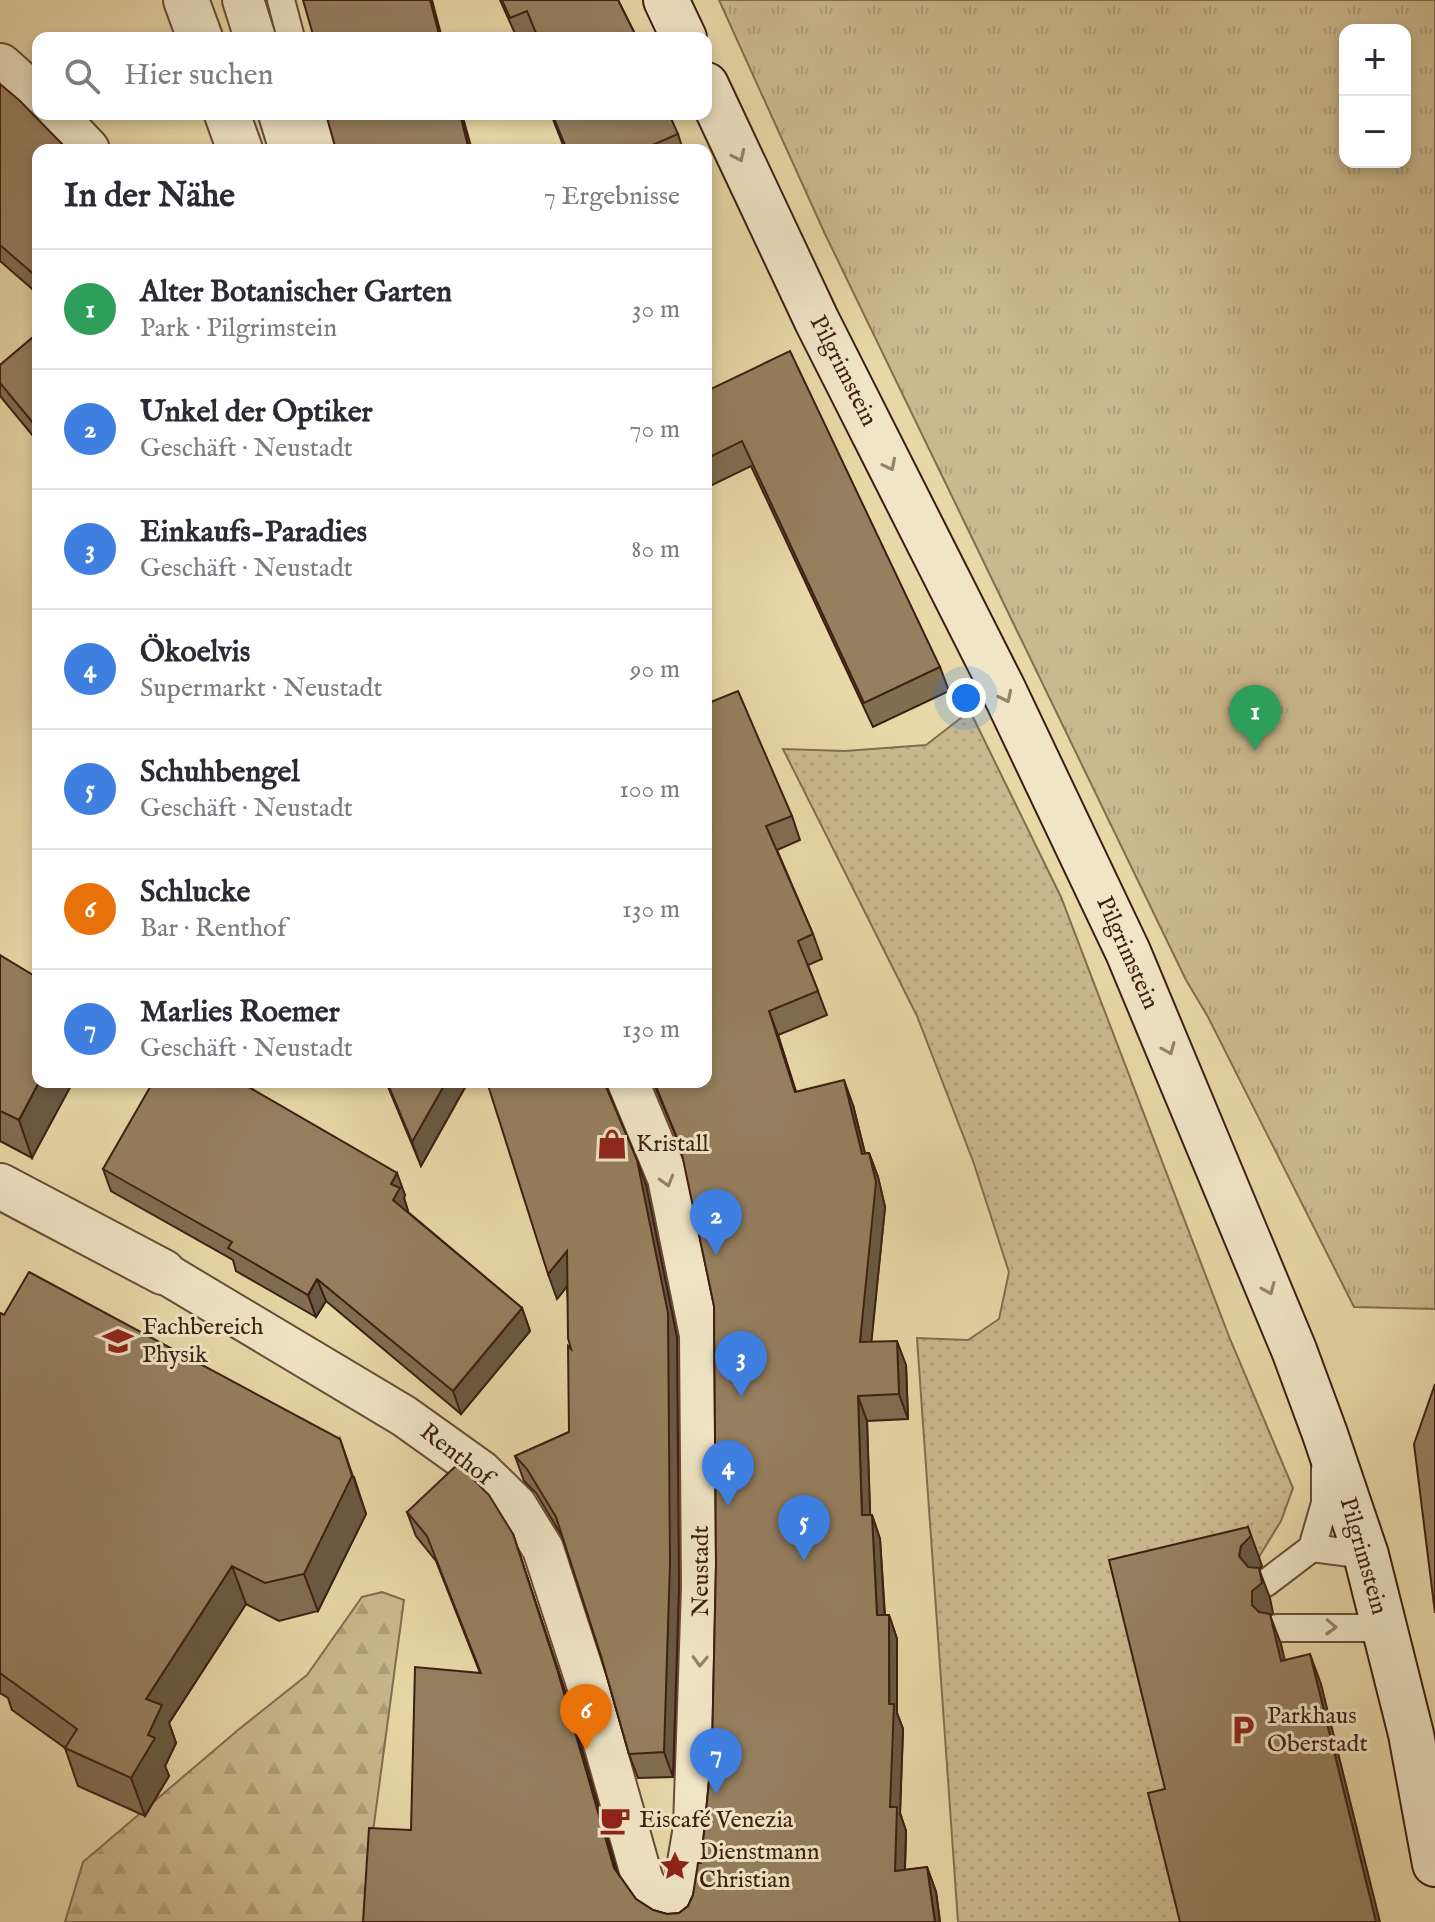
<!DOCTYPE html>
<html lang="de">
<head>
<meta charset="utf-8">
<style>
  :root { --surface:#fff; --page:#f2f2f3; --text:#2b2b33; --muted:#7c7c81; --line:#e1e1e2; --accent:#8f2418 }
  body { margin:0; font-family:"IM FELL English",serif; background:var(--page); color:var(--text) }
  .controls { position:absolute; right:24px; top:24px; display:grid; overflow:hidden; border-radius:16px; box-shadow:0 4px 12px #0003 }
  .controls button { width:72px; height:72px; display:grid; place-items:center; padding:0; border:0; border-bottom:2px solid var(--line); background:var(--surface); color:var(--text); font:40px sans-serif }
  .you { position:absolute; left:966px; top:698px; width:28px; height:28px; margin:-20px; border:6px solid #fff; border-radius:50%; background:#1a73e8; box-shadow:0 0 0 12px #1a73e833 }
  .badge { display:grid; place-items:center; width:52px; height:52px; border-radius:50%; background:var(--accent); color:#fff; font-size:26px; font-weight:700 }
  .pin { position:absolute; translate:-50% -66px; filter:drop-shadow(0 2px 4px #0008) }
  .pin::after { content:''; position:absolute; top:42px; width:28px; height:24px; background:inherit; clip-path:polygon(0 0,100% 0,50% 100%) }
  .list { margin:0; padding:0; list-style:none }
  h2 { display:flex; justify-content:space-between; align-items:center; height:104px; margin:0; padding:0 32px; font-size:34px }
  h2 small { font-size:26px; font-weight:400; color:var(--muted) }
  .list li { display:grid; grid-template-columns:52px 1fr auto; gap:24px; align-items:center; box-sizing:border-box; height:120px; padding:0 32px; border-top:2px solid var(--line) }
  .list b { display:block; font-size:30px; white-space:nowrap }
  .list p { margin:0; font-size:26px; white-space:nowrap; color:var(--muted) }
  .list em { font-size:26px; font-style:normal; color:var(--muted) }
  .icon { flex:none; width:44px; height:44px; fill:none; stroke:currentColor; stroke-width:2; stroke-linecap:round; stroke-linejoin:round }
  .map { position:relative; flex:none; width:1435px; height:1922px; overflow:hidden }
  .search { position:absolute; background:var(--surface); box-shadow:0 4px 12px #0003; left:32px; top:32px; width:680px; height:88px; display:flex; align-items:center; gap:20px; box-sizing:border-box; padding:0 28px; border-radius:16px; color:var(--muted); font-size:30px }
  .panel { position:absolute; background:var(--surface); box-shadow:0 4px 12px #0003; left:32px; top:144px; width:680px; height:944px; border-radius:16px }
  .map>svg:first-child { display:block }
  .grass { fill:url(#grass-dots); stroke:#846c50; stroke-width:2 }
  .forest { fill:url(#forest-firs); stroke:#846c50; stroke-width:2 }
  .park { fill:url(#park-tufts); stroke:#846c50; stroke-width:2; fill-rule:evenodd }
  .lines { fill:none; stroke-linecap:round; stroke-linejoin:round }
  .service-casing { stroke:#684d37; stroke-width:30 }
  .pedestrian-casing { stroke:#684d37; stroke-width:44 }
  .minor-casing { stroke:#684d37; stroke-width:48 }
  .secondary-casing { stroke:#3d1f12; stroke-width:48 }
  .service { stroke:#f0e5c6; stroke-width:26 }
  .pedestrian { stroke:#f0e5c6; stroke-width:40 }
  .minor { stroke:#f0e5c6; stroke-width:44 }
  .secondary { stroke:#f0e5c6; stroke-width:44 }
  .wall { fill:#816d52; stroke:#3d1f12; stroke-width:2 }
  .shaded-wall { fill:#695942; stroke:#3d1f12; stroke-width:2 }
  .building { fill:#967f5f; stroke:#3d1f12; stroke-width:2 }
  .oneway { stroke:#96826c }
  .labels { text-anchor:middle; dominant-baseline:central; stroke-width:6; stroke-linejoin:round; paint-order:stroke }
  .street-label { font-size:24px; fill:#3d1f12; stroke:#f0e5c6 }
  .poi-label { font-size:24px; fill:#3d1f12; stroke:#f0e5c6; text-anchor:start }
</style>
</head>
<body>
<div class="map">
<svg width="1435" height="1922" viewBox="0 0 1435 1922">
  <defs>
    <pattern id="grass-dots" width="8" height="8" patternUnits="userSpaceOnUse" patternTransform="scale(2)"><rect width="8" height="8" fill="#cbb88e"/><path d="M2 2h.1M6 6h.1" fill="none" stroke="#af9e79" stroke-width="1.8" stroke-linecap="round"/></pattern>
    <pattern id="forest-firs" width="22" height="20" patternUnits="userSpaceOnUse" patternTransform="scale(2)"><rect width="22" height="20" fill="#cbb88e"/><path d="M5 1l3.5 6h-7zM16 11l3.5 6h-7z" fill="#af9e79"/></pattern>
    <pattern id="park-tufts" width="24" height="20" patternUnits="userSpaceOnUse" patternTransform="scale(2)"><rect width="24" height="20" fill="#cbb88e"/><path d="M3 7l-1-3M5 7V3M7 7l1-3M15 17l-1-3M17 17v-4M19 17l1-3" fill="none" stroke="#af9e79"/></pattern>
  </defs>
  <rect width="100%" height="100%" fill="#e8d7a7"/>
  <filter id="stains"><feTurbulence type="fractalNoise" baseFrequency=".0025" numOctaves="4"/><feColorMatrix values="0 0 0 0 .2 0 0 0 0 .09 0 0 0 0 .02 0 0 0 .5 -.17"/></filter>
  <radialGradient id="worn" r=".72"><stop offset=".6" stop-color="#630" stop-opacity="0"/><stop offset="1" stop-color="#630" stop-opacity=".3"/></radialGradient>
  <!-- grass -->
  <path class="grass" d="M970,711L1061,897L1230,1339L1293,1488L1281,1521L1259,1557L1120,1591L1176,1819L1184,1922H958L917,1338L968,1340L999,1319L1009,1272L973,1161L917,1016L783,749L845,751L926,745Z"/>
  <!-- forest -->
  <path class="forest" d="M382,1592L404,1600L370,1854L365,1922H65L83,1862L238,1730L307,1675L362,1597Z"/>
  <!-- park -->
  <path class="park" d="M719,0H1435V1309L1354,1307L1208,1017L1186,980L825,234ZM1345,30H1405V162H1345Z"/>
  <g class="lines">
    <!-- service casing -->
    <g class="service-casing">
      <g id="service">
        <path d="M281,0L291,38"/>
        <path d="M311,114L323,150"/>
        <path d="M1312,1548L1366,1555"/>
        <path d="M1266,1583L1312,1548L1325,1503V1469"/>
        <path d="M1277,1628H1385"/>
      </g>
    </g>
    <!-- pedestrian casing -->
    <g class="pedestrian-casing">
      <g id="pedestrian">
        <path d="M243,0L255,38"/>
        <path d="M279,114L290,150"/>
        <path d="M628,1082L668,1178L700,1335L702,1588L694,1827L679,1916"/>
        <path d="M163,1272L404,1416L481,1471L516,1505L543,1549L588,1687L643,1881C653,1898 658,1912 679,1916"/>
      </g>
    </g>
    <!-- minor casing -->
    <g class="minor-casing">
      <g id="minor">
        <path d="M186,0L200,38"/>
        <path d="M0,66L38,100"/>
        <path d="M53,114L87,150"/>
        <path d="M227,114L240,150"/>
        <path d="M0,1186L163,1272"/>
      </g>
    </g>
    <!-- secondary casing -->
    <g class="secondary-casing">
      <g id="secondary">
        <path d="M666,0L684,38"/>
        <path d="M706,85L817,321L1003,689L1128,952L1294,1350L1325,1434L1366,1555L1411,1734L1435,1864"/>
      </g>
    </g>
    <!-- service -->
    <use href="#service" class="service"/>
    <!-- pedestrian -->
    <use href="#pedestrian" class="pedestrian"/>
    <!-- minor -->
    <use href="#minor" class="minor"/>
    <!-- secondary -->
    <use href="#secondary" class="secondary"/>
  </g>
  <!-- wall -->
  <g class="wall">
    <path d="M500,0H618L637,38H536L535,36L529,38H517Z"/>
    <path d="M0,84L38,150V294L0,261Z"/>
    <path d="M551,114L678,134L683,150H565Z"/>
    <path d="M38,333V442L0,396V365Z"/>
    <path d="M706,383L709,390L940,667L949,691L873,727L751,466L706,488Z"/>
    <path d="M706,704L792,816L800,840L777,850L813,934L822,959L808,965L827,1015L778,1035L796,1092L853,1105L865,1153H869L878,1177L885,1207L871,1342L906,1365L908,1419L867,1421L870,1515H872L880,1539L885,1615H889L897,1639V1713L903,1729L900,1813L906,1831L905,1870L927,1867L936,1892L940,1922H363L411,1830L480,1673L436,1561L416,1536L407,1512L513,1534L566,1694L617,1872L636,1899L653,1910L667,1914L679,1913L688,1906L693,1895L701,1863L712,1750L716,1564L714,1306L682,1151L653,1082H706Z"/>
    <path d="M0,955L32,1158L0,1141Z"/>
    <path d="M386,1082H468L421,1166Z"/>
    <path d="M606,1086L646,1185L677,1337L679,1588L673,1777L638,1778L629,1754L601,1656L563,1538L536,1493L524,1481L515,1456L569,1432L571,1349L567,1286L557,1299Z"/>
    <path d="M103,1169L405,1195L404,1198L408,1211V1212L522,1308L530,1331L461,1414L326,1301L316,1317L236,1271L233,1260L111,1191Z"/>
    <path d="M0,1313L354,1477L366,1514L318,1611L279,1621L246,1604L169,1723L176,1743L165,1766L169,1776L145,1816L78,1786L65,1748L12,1710L8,1698L0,1693Z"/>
  </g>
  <!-- shaded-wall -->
  <g class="shaded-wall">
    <path d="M430,0H432L442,38H440Z"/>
    <path d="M460,114H462L472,150H469Z"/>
    <path d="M769,1011L778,1035L804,1117L795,1092Z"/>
    <path d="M844,1080L853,1105L871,1178L862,1154Z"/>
    <path d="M39,1082H73L32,1158L19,1120Z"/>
    <path d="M446,1082H468L421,1166L412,1142Z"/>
    <path d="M869,1153L878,1177L885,1207L869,1366L860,1342Z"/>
    <path d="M637,1160L646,1185L677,1337L679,1588L673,1777L664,1752Z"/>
    <path d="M397,1173L405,1195L404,1198L408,1211L401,1223L393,1200L391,1184Z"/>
    <path d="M567,1251L576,1275L557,1299L548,1274Z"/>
    <path d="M317,1279L326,1301L316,1317L308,1295Z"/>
    <path d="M522,1308L530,1331L461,1414L453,1391Z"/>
    <path d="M897,1341L906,1365L908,1419L899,1394Z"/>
    <path d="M858,1396L867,1421L871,1539L862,1515Z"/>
    <path d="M340,1439L366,1514L318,1611L304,1574Z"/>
    <path d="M872,1515L880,1539L886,1639L877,1615Z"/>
    <path d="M1248,1527L1259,1557L1262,1566L1259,1569L1270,1598L1273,1613L1270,1615L1281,1644L1292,1691L1263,1621L1252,1605V1576L1239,1556L1241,1546Z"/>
    <path d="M513,1534L566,1694L623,1892L614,1868Z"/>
    <path d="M232,1566L246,1604L169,1723L176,1743L165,1766L169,1776L145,1816L131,1778L148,1735L146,1699Z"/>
    <path d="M889,1615L897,1639V1713L903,1729L900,1813L906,1831L904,1896L895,1871L890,1807Z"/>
    <path d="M1310,1654L1321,1684L1380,1922H1376Z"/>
    <path d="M927,1867L936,1892L940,1922H935Z"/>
  </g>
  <!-- building -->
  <g class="building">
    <path d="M303,0H430L440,38H314Z"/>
    <path d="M502,0H618L637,38H538L527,11L510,18Z"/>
    <path d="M0,84L19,100L68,150H38V278L0,245Z"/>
    <path d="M326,114H460L469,150H336Z"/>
    <path d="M552,114H669L678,134L641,150H567Z"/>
    <path d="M38,333V429L0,383V365Z"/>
    <path d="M790,351L940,667L864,703L742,441L706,459V383L709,390Z"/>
    <path d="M738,691L792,816L766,826L813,934L798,941L818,991L769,1011L795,1092L844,1080L862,1154L869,1153L876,1182L860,1342L897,1341L899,1394L858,1396L862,1515H872L877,1615H889V1704H894L890,1807H897L895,1871L927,1867L935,1922H363L369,1828L411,1830L415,1667L481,1673L427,1536L407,1512L458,1464L489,1495L513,1534L557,1669L614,1868L636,1899L653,1910L667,1914L679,1913L688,1906L693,1895L698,1863H701L712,1750L716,1564L714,1306L680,1145L654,1082H706V704Z"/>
    <path d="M0,955L38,978L39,1082L19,1120L0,1111Z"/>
    <path d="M153,1082H240L397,1173L391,1184L400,1188L393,1200L522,1308L453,1391L317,1279L308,1295L228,1248L232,1242L103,1169Z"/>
    <path d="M387,1082H446L412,1142Z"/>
    <path d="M487,1082H604L637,1160L668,1313L670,1563L664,1752L629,1754L601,1656L556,1517L527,1469L515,1456L569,1432L568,1346L571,1349L568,1338L567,1251L548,1274Z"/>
    <path d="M29,1272L340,1439L352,1476L304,1574L265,1583L232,1566L146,1699L162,1705L148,1735L155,1738L131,1778L65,1748L77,1729L0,1673V1313L4,1315Z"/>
    <path d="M1435,1384V1613L1414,1444Z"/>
    <path d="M1248,1527L1251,1536L1241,1546L1239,1556L1248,1567L1259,1568L1262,1583L1252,1591V1605L1259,1612L1270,1614L1281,1661L1310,1654L1376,1922H1180L1148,1793L1165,1789L1109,1560Z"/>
  </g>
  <!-- one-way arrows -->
  <defs><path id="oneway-chevron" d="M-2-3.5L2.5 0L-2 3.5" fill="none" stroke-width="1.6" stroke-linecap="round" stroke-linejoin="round" transform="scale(2)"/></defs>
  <g class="oneway">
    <use href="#oneway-chevron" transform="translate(739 156) rotate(65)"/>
    <use href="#oneway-chevron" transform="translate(890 465) rotate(63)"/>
    <use href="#oneway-chevron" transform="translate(1006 697) rotate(64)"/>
    <use href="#oneway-chevron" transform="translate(1169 1049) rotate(67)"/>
    <use href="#oneway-chevron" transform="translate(667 1181) rotate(74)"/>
    <use href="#oneway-chevron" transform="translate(1269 1289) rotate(67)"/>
    <use href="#oneway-chevron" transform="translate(1331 1627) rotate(2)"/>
    <use href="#oneway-chevron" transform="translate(700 1661) rotate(92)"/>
  </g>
  <!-- icons -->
  <defs>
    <g id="shop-bare" transform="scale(2.4)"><path d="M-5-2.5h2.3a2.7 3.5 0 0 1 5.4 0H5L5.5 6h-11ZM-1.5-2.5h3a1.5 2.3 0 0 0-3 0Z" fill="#8f2418" stroke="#f0e5c6" stroke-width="2.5" paint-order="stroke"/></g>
    <g id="university-bare" transform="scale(2.4)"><path d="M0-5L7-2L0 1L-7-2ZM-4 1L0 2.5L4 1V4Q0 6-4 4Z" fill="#8f2418" stroke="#f0e5c6" stroke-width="2.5" paint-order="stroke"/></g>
    <g id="parking-bare" transform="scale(2.4)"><path d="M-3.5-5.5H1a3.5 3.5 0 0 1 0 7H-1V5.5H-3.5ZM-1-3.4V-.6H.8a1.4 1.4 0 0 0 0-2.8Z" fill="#8f2418" stroke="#f0e5c6" stroke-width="2.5" paint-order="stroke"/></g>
    <g id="cafe-bare" transform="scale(2.4)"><path d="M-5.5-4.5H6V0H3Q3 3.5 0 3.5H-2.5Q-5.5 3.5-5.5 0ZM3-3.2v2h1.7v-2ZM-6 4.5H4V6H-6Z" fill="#8f2418" stroke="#f0e5c6" stroke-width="2.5" paint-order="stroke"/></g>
    <g id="sight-bare" transform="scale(2.4)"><path d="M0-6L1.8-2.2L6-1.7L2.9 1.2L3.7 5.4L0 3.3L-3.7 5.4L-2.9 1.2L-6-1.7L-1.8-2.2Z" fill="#8f2418" stroke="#f0e5c6" stroke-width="2.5" paint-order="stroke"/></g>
  </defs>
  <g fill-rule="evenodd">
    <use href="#shop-bare" x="612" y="1144"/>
    <use href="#university-bare" x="118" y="1341"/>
    <use href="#parking-bare" x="1243" y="1730"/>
    <use href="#cafe-bare" x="615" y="1820"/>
    <use href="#sight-bare" x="675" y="1866"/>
  </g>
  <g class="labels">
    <!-- street labels -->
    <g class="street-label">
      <text transform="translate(843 371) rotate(63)">Pilgrimstein</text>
      <text transform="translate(1127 953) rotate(66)">Pilgrimstein</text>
      <text transform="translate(456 1455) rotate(38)">Renthof</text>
      <text transform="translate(1363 1556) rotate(74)">Pilgrimstein</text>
      <text transform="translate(701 1571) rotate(-90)">Neustadt</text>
    </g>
    <!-- poi labels -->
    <g class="poi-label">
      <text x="636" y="1144">Kristall</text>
      <text x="142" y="1327">Fachbereich<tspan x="142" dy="28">Physik</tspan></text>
      <text x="1267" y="1716">Parkhaus<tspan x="1267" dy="28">Oberstadt</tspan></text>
      <text x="639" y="1820">Eiscafé Venezia</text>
      <text x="699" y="1852">Dienstmann<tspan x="699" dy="28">Christian</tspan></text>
    </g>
  </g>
  <rect width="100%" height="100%" filter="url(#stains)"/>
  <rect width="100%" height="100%" fill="url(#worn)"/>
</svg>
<div class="controls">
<button>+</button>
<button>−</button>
</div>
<div class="you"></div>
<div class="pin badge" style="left:1255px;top:751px;background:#2e9e5b">1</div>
<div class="pin badge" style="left:716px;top:1255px;background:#3f7fe0">2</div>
<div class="pin badge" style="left:741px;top:1397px;background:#3f7fe0">3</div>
<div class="pin badge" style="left:728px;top:1506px;background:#3f7fe0">4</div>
<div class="pin badge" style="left:804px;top:1561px;background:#3f7fe0">5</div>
<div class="pin badge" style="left:586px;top:1750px;background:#e8710a">6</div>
<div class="pin badge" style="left:716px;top:1794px;background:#3f7fe0">7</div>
<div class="search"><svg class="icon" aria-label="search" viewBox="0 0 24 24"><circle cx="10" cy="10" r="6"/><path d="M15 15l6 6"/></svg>Hier suchen</div>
<section class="panel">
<h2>In der Nähe<small>7 Ergebnisse</small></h2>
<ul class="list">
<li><span class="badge" style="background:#2e9e5b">1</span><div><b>Alter Botanischer Garten</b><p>Park · Pilgrimstein</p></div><em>30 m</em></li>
<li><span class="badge" style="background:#3f7fe0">2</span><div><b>Unkel der Optiker</b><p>Geschäft · Neustadt</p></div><em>70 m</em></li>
<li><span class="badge" style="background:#3f7fe0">3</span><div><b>Einkaufs-Paradies</b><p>Geschäft · Neustadt</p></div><em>80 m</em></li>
<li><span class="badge" style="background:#3f7fe0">4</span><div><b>Ökoelvis</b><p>Supermarkt · Neustadt</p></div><em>90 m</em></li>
<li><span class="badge" style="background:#3f7fe0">5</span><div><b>Schuhbengel</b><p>Geschäft · Neustadt</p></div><em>100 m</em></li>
<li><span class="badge" style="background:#e8710a">6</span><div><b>Schlucke</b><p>Bar · Renthof</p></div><em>130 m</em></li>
<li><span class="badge" style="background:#3f7fe0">7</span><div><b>Marlies Roemer</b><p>Geschäft · Neustadt</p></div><em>130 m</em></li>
</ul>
</section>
</div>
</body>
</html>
